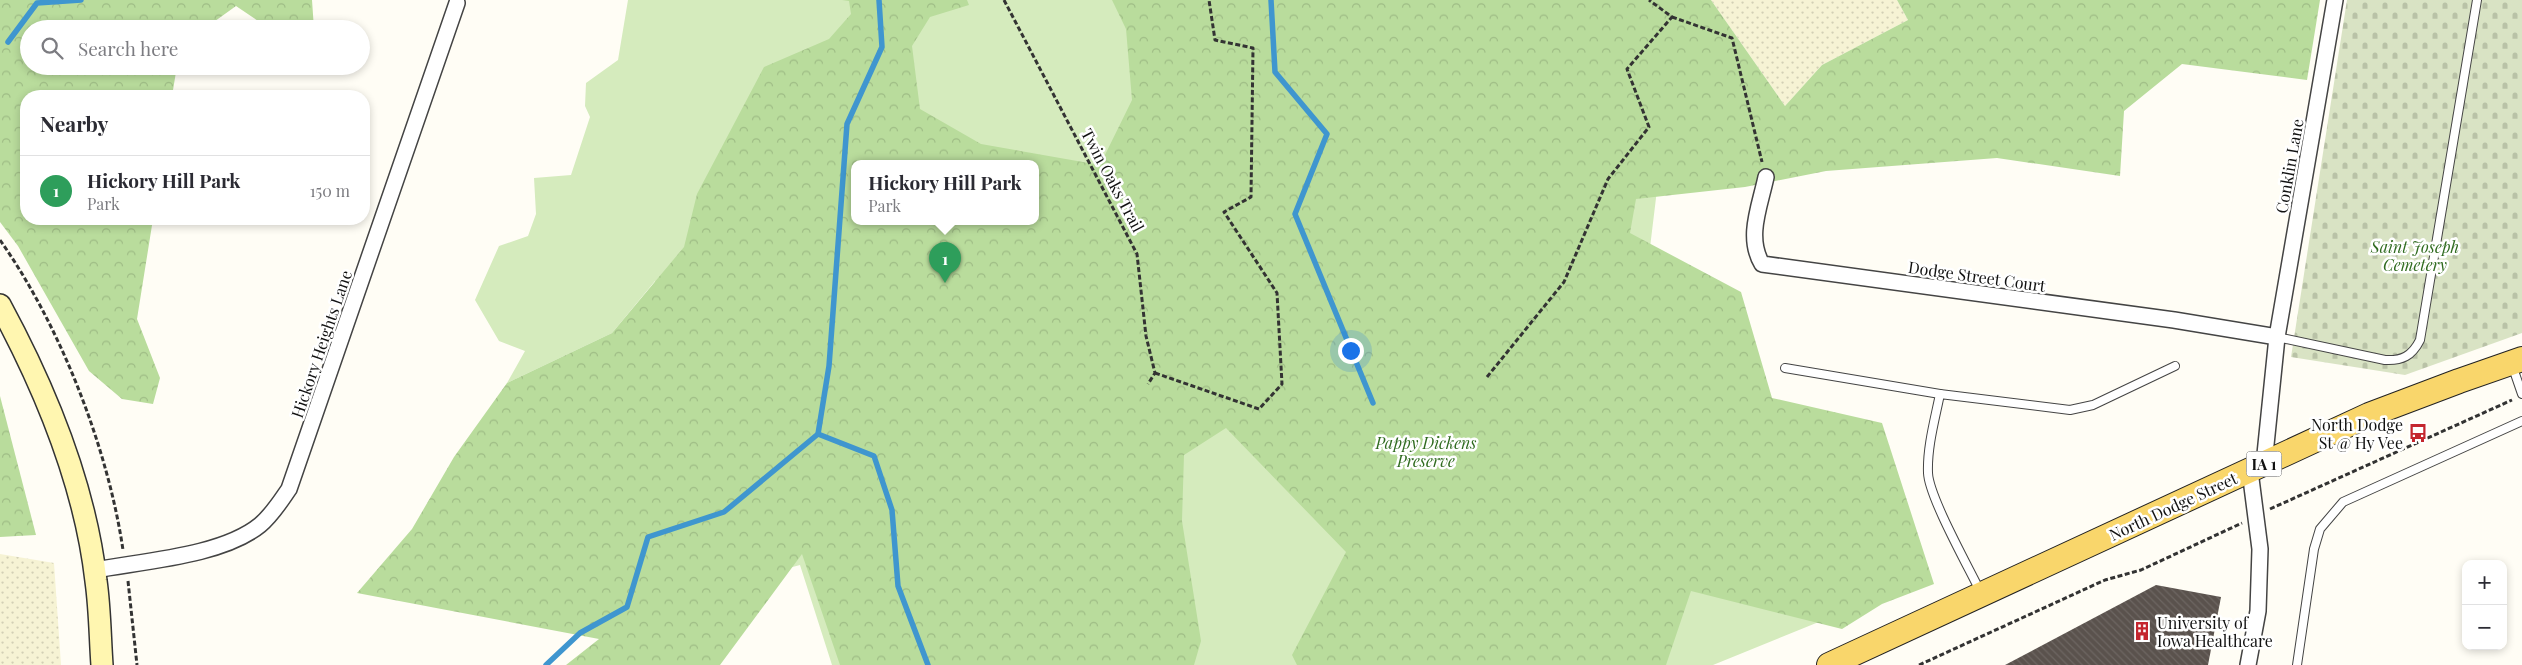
<!DOCTYPE html>
<html lang="en">
<head>
<meta charset="utf-8">
<style>
  :root { --surface:#fff; --page:#f7f7f7; --text:#2b2b33; --muted:#7c7c81; --line:#e1e1e2; --accent:#ea580c }
  body { margin:0; font-family:"Playfair Display",serif; background:var(--page); color:var(--text) }
  .controls { position:absolute; right:15px; bottom:15px; display:grid; overflow:hidden; border-radius:10px; box-shadow:0 2px 8px #0003 }
  .controls button { width:45px; height:45px; display:grid; place-items:center; padding:0; border:0; border-bottom:1px solid var(--line); background:var(--surface); color:var(--text); font:25px sans-serif }
  .you { position:absolute; left:1350px; top:350px; width:18px; height:18px; margin:-12px; border:4px solid #fff; border-radius:50%; background:#1a73e8; box-shadow:0 0 0 8px #1a73e833 }
  .badge { display:grid; place-items:center; width:32px; height:32px; border-radius:50%; background:var(--accent); color:#fff; font-size:16px; font-weight:700 }
  .pin { position:absolute; translate:-50% -41px; filter:drop-shadow(0 1px 2px #0008) }
  .pin::after { content:''; position:absolute; top:26px; width:18px; height:15px; background:inherit; clip-path:polygon(0 0,100% 0,50% 100%) }
  .popup { position:absolute; left:851px; top:160px; width:188px; height:65px; box-sizing:border-box; display:grid; place-content:center; border-radius:10px; background:var(--surface); filter:drop-shadow(0 1px 4px #0005); font-size:16px; white-space:nowrap; color:var(--muted) }
  .popup b { font-size:19px; color:var(--text) }
  .popup::after { content:''; position:absolute; left:50%; top:100%; margin-left:-10px; border:10px solid transparent; border-top-color:var(--surface) }
  .list { margin:0; padding:0; list-style:none }
  h2 { display:flex; justify-content:space-between; align-items:center; height:65px; margin:0; padding:0 20px; font-size:21px }
  h2 small { font-size:16px; font-weight:400; color:var(--muted) }
  .list li { display:grid; grid-template-columns:32px 1fr auto; gap:15px; align-items:center; box-sizing:border-box; height:70px; padding:0 20px; border-top:1px solid var(--line) }
  .list b { display:block; font-size:19px; white-space:nowrap }
  .list p { margin:0; font-size:16px; white-space:nowrap; color:var(--muted) }
  .list em { font-size:16px; font-style:normal; color:var(--muted) }
  .icon { flex:none; width:28px; height:28px; fill:none; stroke:currentColor; stroke-width:2; stroke-linecap:round; stroke-linejoin:round }
  .map { position:relative; flex:none; width:2522px; height:665px; overflow:hidden }
  .search { position:absolute; background:var(--surface); box-shadow:0 2px 8px #0003; left:20px; top:20px; width:350px; height:55px; display:flex; align-items:center; gap:12px; box-sizing:border-box; padding:0 18px; border-radius:28px; color:var(--muted); font-size:19px }
  .panel { position:absolute; background:var(--surface); box-shadow:0 2px 8px #0003; left:20px; top:90px; width:350px; height:135px; border-radius:20px }
  .map>svg:first-child { display:block }
  .farmland { fill:url(#farmland-dots) }
  .grass { fill:#d5ebbd; fill-rule:evenodd }
  .forest { fill:url(#forest-crowns); fill-rule:evenodd }
  .cemetery { fill:url(#cemetery-stones) }
  .lines { fill:none; stroke-linecap:round; stroke-linejoin:round }
  .stream { stroke:#3f96cf; stroke-width:5.5 }
  .building { fill:url(#building-back-hatch) }
  .service-casing { stroke:#444; stroke-width:10 }
  .minor-casing { stroke:#444; stroke-width:18 }
  .secondary-casing { stroke:#333; stroke-width:24 }
  .primary-casing { stroke:#222; stroke-width:26 }
  .path { stroke:#333; stroke-width:3; stroke-dasharray:5 2.5; stroke-linecap:butt }
  .service { stroke:#fff; stroke-width:8 }
  .minor { stroke:#fff; stroke-width:15 }
  .secondary { stroke:#fff6b0; stroke-width:21 }
  .primary { stroke:#f9d66b; stroke-width:24 }
  .labels { text-anchor:middle; dominant-baseline:central; stroke-width:5; stroke-linejoin:round; paint-order:stroke }
  .shield { fill:#fff; stroke:#585858; stroke-width:1 }
  .shield-label { font-size:15px; font-weight:bold; fill:#111 }
  .street-label { font-size:16px; fill:#111; stroke:#fff }
  .park-label { font-size:16px; font-style:italic; fill:#2f6b1f; stroke:#fff }
  .poi-label { font-size:16px; fill:#111; stroke:#fff; text-anchor:end }
</style>
</head>
<body>
<div class="map">
<svg width="2522" height="665" viewBox="0 0 2522 665">
  <defs>
    <pattern id="farmland-dots" width="8" height="8" patternUnits="userSpaceOnUse" patternTransform="scale(1.25)"><rect width="8" height="8" fill="#f6f3d4"/><path d="M2 2h.1M6 6h.1" fill="none" stroke="#d2cfb5" stroke-width="1.8" stroke-linecap="round"/></pattern>
    <pattern id="forest-crowns" width="20" height="18" patternUnits="userSpaceOnUse" patternTransform="scale(1.25)"><rect width="20" height="18" fill="#b9dc9c"/><path d="M2 6a3 3 0 1 1 6 0M12 15a3 3 0 1 1 6 0" fill="none" stroke="#9ebc85"/></pattern>
    <pattern id="cemetery-stones" width="16" height="16" patternUnits="userSpaceOnUse" patternTransform="scale(1.25)"><rect width="16" height="16" fill="#d9e3c4"/><path d="M2 7V4a2 2 0 0 1 4 0v3zM10 15v-3a2 2 0 0 1 4 0v3z" fill="#b9c2a7"/></pattern>
    <pattern id="building-back-hatch" width="6" height="6" patternUnits="userSpaceOnUse" patternTransform="scale(1.25)"><rect width="6" height="6" fill="#5a524d"/><path d="M-1 5l2 2M0 0l6 6M5-1l2 2" fill="none" stroke="#6d6662"/></pattern>
  </defs>
  <rect width="100%" height="100%" fill="#fffdf5"/>
  <!-- farmland -->
  <g class="farmland">
    <path d="M1711,0H1897L1908,20L1822,65L1785,106Z"/>
    <path d="M0,554L54,563L61,665H0Z"/>
  </g>
  <!-- grass -->
  <path class="grass" d="M628,0H1680L1632,396L1910,585L1713,665H832L800,565L651,605L655,281L612,333L507,383L525,351L499,341L475,300L499,246L528,236L536,214L534,178L571,175L590,117L585,106L586,83L618,60ZM855,164H1035V222H855Z"/>
  <!-- forest -->
  <g class="forest">
    <path d="M0,0H312L314,29H270L236,6L204,29H29V66H177L172,96H26V219H153L137,319L160,378L153,404L122,399L89,371L18,246L0,222Z"/>
    <path d="M842,0H967L969,5L930,17L912,46L920,109L981,144L1100,165L1132,100L1126,29L1112,0H1711L1785,106L1822,65L1908,20L1897,0H2320L2307,80L2182,64L2124,111L2120,176L1997,158L1826,171L1745,187L1636,199L1630,233L1741,292L1772,398L1882,423L1934,584L1882,604L1842,629L1691,591L1666,665H1297L1292,655L1346,552L1226,428L1184,455L1182,521L1201,641L1194,665H840L802,554L720,665H566L599,639L357,593L412,529L454,457L507,383L612,333L684,247L697,194L764,67L829,39L851,14L849,1ZM855,164H1035V222H855Z"/>
    <path d="M0,396L36,535L0,537Z"/>
  </g>
  <!-- cemetery -->
  <path class="cemetery" d="M2347,0H2522V333L2405,375L2291,357Z"/>
  <g class="lines">
    <!-- stream -->
    <g class="stream">
      <path d="M1271,0L1275,72L1327,134L1295,214L1373,403"/>
      <path d="M8,42L37,3L81,0"/>
      <path d="M818,434L874,456L892,510L898,586L928,665"/>
      <path d="M546,665L580,633L627,607L648,537L724,512L818,434L829,366L847,124L882,47L879,0"/>
    </g>
  </g>
  <!-- building -->
  <path class="building" d="M2156,585L2221,597L2208,665H2005Z"/>
  <g class="lines">
    <!-- service casing -->
    <g class="service-casing">
      <g id="service">
        <path d="M2277,337L2385,360C2402,361 2412,356 2420,340L2477,0"/>
        <path d="M2512,365L2522,394"/>
        <path d="M1785,368L1940,394"/>
        <path d="M1981,593C1969,568 1929,497 1928,473C1927,447 1935,419 1940,394L2070,410L2093,405L2175,366"/>
        <path d="M2297,665L2314,549L2320,529L2343,502L2522,421"/>
      </g>
    </g>
    <!-- minor casing -->
    <g class="minor-casing">
      <g id="minor">
        <path d="M1766,177C1760,206 1746,237 1762,264L2174,320L2277,337"/>
        <path d="M2264,464L2277,337L2335,0"/>
        <path d="M95,570C143,561 222,556 260,525C272,515 280,502 289,489L457,3"/>
        <path d="M2248,665L2258,611L2260,549L2250,471"/>
      </g>
    </g>
    <!-- secondary casing -->
    <g class="secondary-casing">
      <path id="secondary" d="M0,305C46,390 85,484 96,581C100,609 100,637 102,665"/>
    </g>
    <!-- primary casing -->
    <g class="primary-casing">
      <path id="primary" d="M1829,665L2369,415L2459,381L2522,359"/>
    </g>
    <!-- path -->
    <g class="path">
      <path d="M1004,0L1137,254L1146,336L1155,373L1148,384"/>
      <path d="M1672,17L1732,38L1762,162"/>
      <path d="M0,240C60,325 108,448 123,550"/>
      <path d="M1155,373L1259,409L1282,384L1277,293L1224,212L1251,197L1253,48L1215,40L1209,0"/>
      <path d="M1487,377L1564,282L1608,179L1649,127L1627,69L1672,17L1649,0"/>
      <path d="M2270,509L2512,400"/>
      <path d="M128,581L137,665"/>
      <path d="M1919,665L2105,580L2141,570L2242,523"/>
    </g>
    <!-- service -->
    <use href="#service" class="service"/>
    <!-- minor -->
    <use href="#minor" class="minor"/>
    <!-- secondary -->
    <use href="#secondary" class="secondary"/>
    <!-- primary -->
    <use href="#primary" class="primary"/>
  </g>
  <!-- icons -->
  <defs>
    <g id="bus-bare" transform="scale(1.5)"><path d="M-5-6H5V4H4V6H2V4H-2V6H-4V4H-5ZM-3.5-4V0h7V-4ZM-3.5 1.2v1.5H-2V1.2ZM2 1.2v1.5H3.5V1.2Z" fill="#c4262e" stroke="#fff" stroke-width="2.5" paint-order="stroke"/></g>
    <g id="building-bare" transform="scale(1.5)"><path d="M-4-6H4V6H1V3H-1V6H-4ZM-2.5-4.3h1.7v1.8h-1.7ZM.8-4.3h1.7v1.8H.8ZM-2.5-1h1.7V.8h-1.7ZM.8-1h1.7V.8H.8Z" fill="#c4262e" stroke="#fff" stroke-width="2.5" paint-order="stroke"/></g>
  </defs>
  <g fill-rule="evenodd">
    <use href="#bus-bare" x="2418" y="433"/>
    <use href="#building-bare" x="2142" y="631"/>
  </g>
  <g class="labels">
    <!-- shield labels -->
    <rect class="shield" x="2246.5" y="451.5" width="35" height="25" rx="4"/>
    <g class="shield-label">
      <text x="2264" y="464">IA 1</text>
    </g>
    <!-- street labels -->
    <g class="street-label">
      <text transform="translate(2289 166) rotate(-80)">Conklin Lane</text>
      <text transform="translate(1113 180) rotate(62)">Twin Oaks Trail</text>
      <text transform="translate(1977 276) rotate(8)">Dodge Street Court</text>
      <text transform="translate(321 344) rotate(-71)">Hickory Heights Lane</text>
      <text transform="translate(2173 506) rotate(-25)">North Dodge Street</text>
    </g>
    <!-- park labels -->
    <g class="park-label">
      <text x="2415" y="246">Saint Joseph<tspan x="2415" dy="18">Cemetery</tspan></text>
      <text x="1426" y="442">Pappy Dickens<tspan x="1426" dy="18">Preserve</tspan></text>
    </g>
    <!-- poi labels -->
    <g class="poi-label">
      <text x="2403" y="424">North Dodge<tspan x="2403" dy="18">St @ Hy Vee</tspan></text>
      <text x="2157" y="622" text-anchor="start">University of<tspan x="2157" dy="18">Iowa Healthcare</tspan></text>
    </g>
  </g>
</svg>
<div class="controls">
<button>+</button>
<button>−</button>
</div>
<div class="you"></div>
<div class="pin badge" style="left:945px;top:283px;background:#2e9e5b">1</div>
<div class="popup"><b>Hickory Hill Park</b>Park</div>
<div class="search"><svg class="icon" aria-label="search" viewBox="0 0 24 24"><circle cx="10" cy="10" r="6"/><path d="M15 15l6 6"/></svg>Search here</div>
<section class="panel">
<h2>Nearby<small></small></h2>
<ul class="list">
<li><span class="badge" style="background:#2e9e5b">1</span><div><b>Hickory Hill Park</b><p>Park</p></div><em>150 m</em></li>
</ul>
</section>
</div>
</body>
</html>
